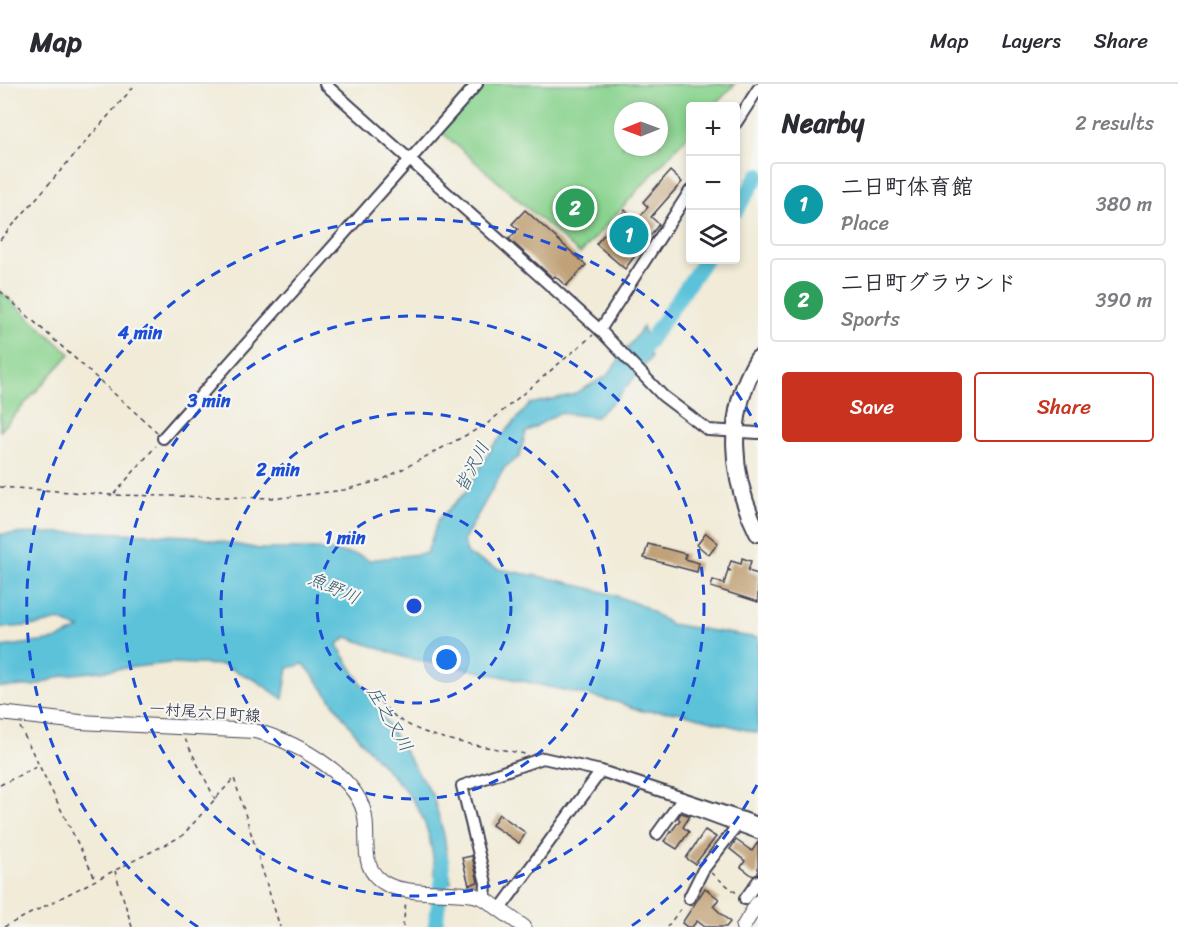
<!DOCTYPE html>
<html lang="en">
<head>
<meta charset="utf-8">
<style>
  :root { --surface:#fff; --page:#f7f7f7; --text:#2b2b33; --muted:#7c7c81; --line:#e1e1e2; --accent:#c8321e }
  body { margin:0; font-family:Sriracha,"Klee One",sans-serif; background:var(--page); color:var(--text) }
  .controls { position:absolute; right:18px; top:18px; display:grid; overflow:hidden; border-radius:6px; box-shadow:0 3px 9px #0003 }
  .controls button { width:54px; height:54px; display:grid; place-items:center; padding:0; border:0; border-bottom:2px solid var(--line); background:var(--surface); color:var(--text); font:30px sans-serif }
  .compass { position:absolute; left:614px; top:18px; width:54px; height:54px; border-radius:50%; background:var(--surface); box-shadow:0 3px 9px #0003; rotate:269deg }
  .you { position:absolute; left:447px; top:576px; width:21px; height:21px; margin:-15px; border:4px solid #fff; border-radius:50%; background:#1a73e8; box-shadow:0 0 0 9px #1a73e833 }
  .badge { display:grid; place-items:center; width:39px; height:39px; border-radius:50%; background:var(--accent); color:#fff; font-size:20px; font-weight:700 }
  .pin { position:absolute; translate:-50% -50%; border:3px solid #fff; box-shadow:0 2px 6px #0006 }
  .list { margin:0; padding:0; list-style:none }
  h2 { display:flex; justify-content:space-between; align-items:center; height:78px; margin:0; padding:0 24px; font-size:26px }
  h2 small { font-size:20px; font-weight:400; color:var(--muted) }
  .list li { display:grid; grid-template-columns:39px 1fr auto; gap:18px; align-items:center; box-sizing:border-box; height:84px; margin:0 12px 12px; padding:0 12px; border:2px solid var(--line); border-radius:6px }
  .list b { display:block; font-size:22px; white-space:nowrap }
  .list p { margin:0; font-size:20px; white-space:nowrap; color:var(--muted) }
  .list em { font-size:20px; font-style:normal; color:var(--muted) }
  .actions { display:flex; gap:12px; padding:18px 24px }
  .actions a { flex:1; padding:14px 0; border:2px solid var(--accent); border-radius:6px; text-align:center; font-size:21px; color:var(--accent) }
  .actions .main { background:var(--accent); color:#fff }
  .icon { flex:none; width:33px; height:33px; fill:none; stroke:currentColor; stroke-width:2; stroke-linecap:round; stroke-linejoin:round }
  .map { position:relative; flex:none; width:758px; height:843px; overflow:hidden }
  header { display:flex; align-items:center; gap:36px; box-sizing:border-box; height:84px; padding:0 30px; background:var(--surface); border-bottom:2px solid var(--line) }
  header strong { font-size:28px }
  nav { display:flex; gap:33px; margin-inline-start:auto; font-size:21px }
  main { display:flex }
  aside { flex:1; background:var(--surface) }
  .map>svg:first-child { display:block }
  .green { fill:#8ad38f; stroke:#567a65; stroke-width:1.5; fill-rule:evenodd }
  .water { fill:#5cc2d9; stroke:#3f728a; stroke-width:1.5 }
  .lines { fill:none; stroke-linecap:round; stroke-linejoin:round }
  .river { stroke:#5cc2d9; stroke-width:15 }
  .building { fill:#c1a278 }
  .minor-casing { stroke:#414053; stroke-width:14 }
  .major-casing { stroke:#414053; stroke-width:16 }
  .highway-casing { stroke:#414053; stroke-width:20 }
  .path { stroke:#414053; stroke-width:1.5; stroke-dasharray:4.5 4.5; stroke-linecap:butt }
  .minor { stroke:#fff; stroke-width:10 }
  .major { stroke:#fff; stroke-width:14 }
  .highway { stroke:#fff; stroke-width:16 }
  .ring { fill:none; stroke:#1d4ed8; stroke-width:3; stroke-dasharray:10 8 }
  .labels { text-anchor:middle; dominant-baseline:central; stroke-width:4.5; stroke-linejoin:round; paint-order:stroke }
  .street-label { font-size:16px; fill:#22223b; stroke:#f6f6f2 }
  .water-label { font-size:18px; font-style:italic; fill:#365a72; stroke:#f6f6f2 }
  .centre { fill:#1d4ed8; stroke:#f6f6f2; stroke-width:3 }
  .ring-label { font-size:18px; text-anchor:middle; font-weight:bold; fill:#1d4ed8; stroke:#f6f6f2; stroke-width:4.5; stroke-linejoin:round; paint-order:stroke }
</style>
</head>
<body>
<header>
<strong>Map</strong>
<nav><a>Map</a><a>Layers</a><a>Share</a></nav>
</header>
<main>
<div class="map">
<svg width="758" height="843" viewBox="0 0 758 843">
  <rect width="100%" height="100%" fill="#f6f6f2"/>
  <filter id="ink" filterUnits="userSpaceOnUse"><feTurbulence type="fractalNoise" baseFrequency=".0167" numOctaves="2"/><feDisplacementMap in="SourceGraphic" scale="12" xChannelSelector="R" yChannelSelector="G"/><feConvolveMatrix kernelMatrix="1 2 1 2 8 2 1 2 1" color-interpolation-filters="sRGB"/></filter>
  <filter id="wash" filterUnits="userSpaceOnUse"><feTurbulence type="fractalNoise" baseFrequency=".008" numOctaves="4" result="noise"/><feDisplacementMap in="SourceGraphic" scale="24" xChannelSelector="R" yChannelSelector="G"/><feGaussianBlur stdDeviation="1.35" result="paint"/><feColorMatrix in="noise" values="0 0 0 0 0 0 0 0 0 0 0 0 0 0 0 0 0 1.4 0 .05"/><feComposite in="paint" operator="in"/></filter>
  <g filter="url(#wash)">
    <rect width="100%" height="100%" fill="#f1ebd8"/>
    <!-- green -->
    <g class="green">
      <path d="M477,0H735L714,22H690V49L580,170L438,45ZM623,27H659V63H623Z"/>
      <path d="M0,207L70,270L0,347Z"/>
    </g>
    <!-- water -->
    <path class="water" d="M643,243L651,274L616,315L596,333L559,329L526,348L519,373L505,383L463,457L468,471L499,485L558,496L614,511L645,523L670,540L758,554V649L677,628L642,627L617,618L468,585L406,574L347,553L337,561L433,712L444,751L451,799L435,791C429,717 406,710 362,658C342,633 325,605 304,580L288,584L283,615L255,596L223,581L170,579L65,591L34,602L0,603L1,563L55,556L80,545L59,536L39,541L0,544V450L98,448L190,452L260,465H317L358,471L369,476L427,469L438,436L465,409L493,362L530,320L572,311L607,292Z"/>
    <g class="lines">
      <!-- river -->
      <g class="river">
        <path d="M736,127L758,91"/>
        <path d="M637,275L705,176"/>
        <path d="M435,843L443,791L441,775"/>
      </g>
    </g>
    <g id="blocks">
      <!-- building -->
      <g class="building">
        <path d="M670,87L682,98L651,133L659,140L625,185L596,160L625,126L637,136L648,123L643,118Z"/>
        <path d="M525,126L586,181L566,202L555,192L553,194L509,155L518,145L512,140Z"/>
        <path d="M706,449L718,459L709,471L697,461Z"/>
        <path d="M648,460L686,470L685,475L699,479L697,488L644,474Z"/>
        <path d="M742,474L751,477L748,487L758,490V518L711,503L713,496L724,500L728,486L731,487L728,485L731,477L741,480Z"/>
        <path d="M681,729L690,732L683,743L689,748L677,765L664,757L680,736L678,734Z"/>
        <path d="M499,730L526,749L519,759L492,741Z"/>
        <path d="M705,746L716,753L695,780L686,774Z"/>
        <path d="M736,756L752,767L758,758V790L753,792L741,783L745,777L730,765Z"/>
        <path d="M472,772L478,798L469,801L462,774Z"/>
        <path d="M705,804L719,815L713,822L730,838L726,843H705L697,837L692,843H687L682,839Z"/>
      </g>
    </g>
  </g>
  <g filter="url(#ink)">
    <use href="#blocks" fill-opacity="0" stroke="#414053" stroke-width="1.5"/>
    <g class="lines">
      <!-- minor casing -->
      <g class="minor-casing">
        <g id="minor">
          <path d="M325,0L600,246L663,312L708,346L758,349"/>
          <path d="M736,39L758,5"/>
          <path d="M600,246L690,107"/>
          <path d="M163,354L477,0"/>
          <path d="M679,720L758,749"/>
          <path d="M657,750L683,714"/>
          <path d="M689,814L703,786L743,734"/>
          <path d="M485,815L486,799L462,702L543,674L601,687L758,739"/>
          <path d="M745,815L758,797"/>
          <path d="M500,825L601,687"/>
        </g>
      </g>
      <!-- major casing -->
      <g class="major-casing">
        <g id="major">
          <path d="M0,629L80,638L254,647C289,654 354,689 364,728C371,755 356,785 388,801C409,811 450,807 474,811L485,815L524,843"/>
          <path d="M743,843L758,818"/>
        </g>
      </g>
      <!-- highway casing -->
      <g class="highway-casing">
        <path id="highway" d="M758,275C725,329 730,394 758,449"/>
      </g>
      <!-- path -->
      <g class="path">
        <path d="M0,156L136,0"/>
        <path d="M0,207L157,348"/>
        <path d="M0,403L113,411L280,414L344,406L382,396L487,340L593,251"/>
        <path d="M114,410L156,362"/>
        <path d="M380,617C409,657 478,660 525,670"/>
        <path d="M20,643L95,794"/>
        <path d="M185,655L215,715"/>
        <path d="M0,701L38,682"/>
        <path d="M115,787L132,843"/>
        <path d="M711,789L738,810"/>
        <path d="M4,843L182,752L234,694L280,843"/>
        <path d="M403,843L406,817"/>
        <path d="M667,843L683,822"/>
      </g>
      <!-- minor -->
      <use href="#minor" class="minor"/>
      <!-- major -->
      <use href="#major" class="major"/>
      <!-- highway -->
      <use href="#highway" class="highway"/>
    </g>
  </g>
  <!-- distance rings -->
  <g class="ring">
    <circle cx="414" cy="522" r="97"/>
    <circle cx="414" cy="522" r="193"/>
    <circle cx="414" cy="522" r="290"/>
    <path d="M757 701A387 387 0 0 1 630 843M198 843A387 387 0 1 1 757 343"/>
  </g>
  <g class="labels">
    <!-- street labels -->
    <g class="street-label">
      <text transform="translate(205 628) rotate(4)">一村尾六日町線</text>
    </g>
    <!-- water labels -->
    <g class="water-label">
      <text transform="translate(472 383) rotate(-63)">皆沢川</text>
      <text transform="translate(334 504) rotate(24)">魚野川</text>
      <text transform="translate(390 635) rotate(60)">庄之又川</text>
    </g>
  </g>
  <circle cx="414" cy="522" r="9" class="centre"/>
  <g class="ring-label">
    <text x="140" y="255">4 min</text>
    <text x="209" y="323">3 min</text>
    <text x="278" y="392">2 min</text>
    <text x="345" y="460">1 min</text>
  </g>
</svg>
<div class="controls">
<button>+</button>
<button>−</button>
<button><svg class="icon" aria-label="layers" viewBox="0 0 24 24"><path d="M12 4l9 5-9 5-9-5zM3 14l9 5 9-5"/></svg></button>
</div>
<svg class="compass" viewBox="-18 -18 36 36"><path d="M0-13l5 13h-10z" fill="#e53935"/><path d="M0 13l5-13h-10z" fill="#7c7c81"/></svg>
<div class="you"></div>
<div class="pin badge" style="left:629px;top:151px;background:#0f9aa8">1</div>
<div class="pin badge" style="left:575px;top:124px;background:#2e9e5b">2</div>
</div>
<aside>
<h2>Nearby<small>2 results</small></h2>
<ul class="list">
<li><span class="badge" style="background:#0f9aa8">1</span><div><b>二日町体育館</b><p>Place</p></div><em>380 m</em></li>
<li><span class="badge" style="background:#2e9e5b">2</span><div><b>二日町グラウンド</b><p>Sports</p></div><em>390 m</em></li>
</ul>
<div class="actions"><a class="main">Save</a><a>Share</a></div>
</aside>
</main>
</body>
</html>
